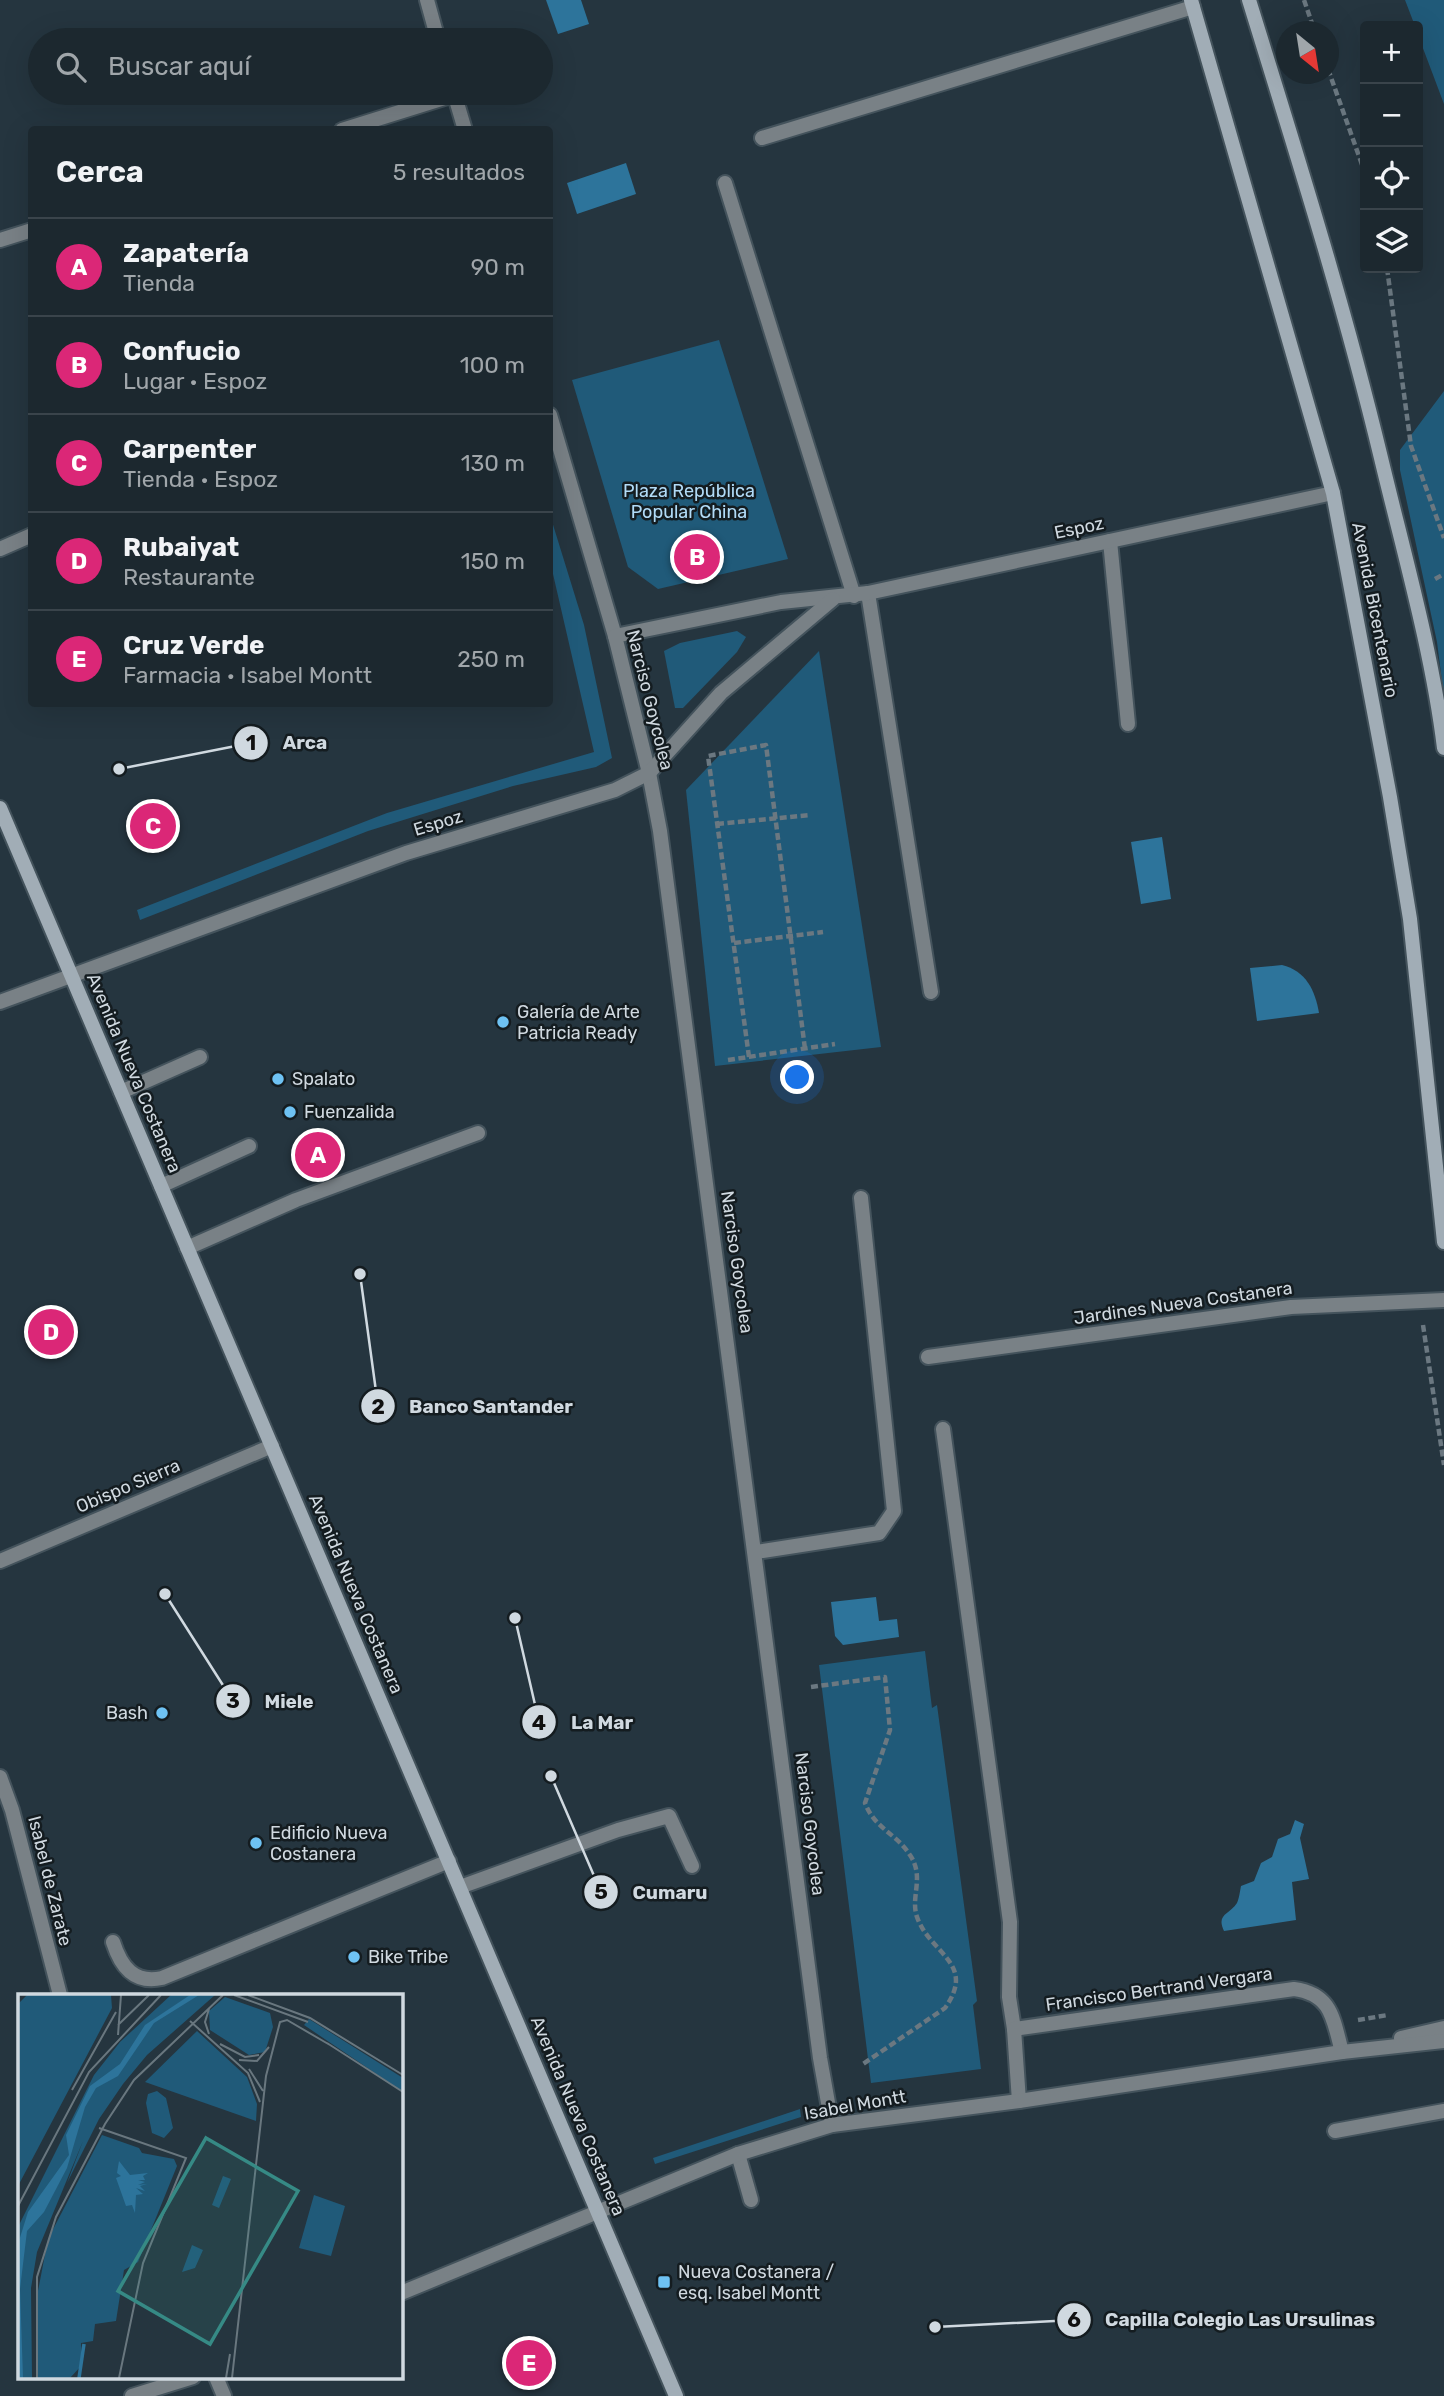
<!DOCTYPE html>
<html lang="es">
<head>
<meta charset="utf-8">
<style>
  :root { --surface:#1c282f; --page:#253037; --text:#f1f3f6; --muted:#a0a6aa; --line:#3a444b; --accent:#db2777 }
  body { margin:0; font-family:Rubik,sans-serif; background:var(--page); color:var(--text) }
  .controls { position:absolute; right:21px; top:21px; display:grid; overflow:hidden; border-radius:7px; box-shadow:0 7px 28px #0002 }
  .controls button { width:63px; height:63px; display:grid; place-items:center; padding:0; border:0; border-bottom:2px solid var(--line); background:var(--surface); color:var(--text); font:35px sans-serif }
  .compass { position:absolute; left:1276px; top:21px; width:63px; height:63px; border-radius:50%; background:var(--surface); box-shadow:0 7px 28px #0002; rotate:150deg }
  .you { position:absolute; left:798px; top:1078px; width:24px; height:24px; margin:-18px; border:5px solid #fff; border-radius:50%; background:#1a73e8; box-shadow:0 0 0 10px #1a73e833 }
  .badge { display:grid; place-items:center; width:46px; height:46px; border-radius:50%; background:var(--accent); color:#fff; font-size:23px; font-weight:700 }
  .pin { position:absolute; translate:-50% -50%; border:4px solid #fff; box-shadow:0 2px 7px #0006 }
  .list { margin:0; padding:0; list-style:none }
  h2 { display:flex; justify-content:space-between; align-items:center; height:91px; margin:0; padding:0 28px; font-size:30px }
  h2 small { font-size:23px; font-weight:400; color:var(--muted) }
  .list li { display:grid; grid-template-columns:46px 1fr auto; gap:21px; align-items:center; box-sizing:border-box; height:98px; padding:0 28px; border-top:2px solid var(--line) }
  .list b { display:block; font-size:26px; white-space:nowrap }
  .list p { margin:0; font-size:23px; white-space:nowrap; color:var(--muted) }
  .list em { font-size:23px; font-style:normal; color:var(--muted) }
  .icon { flex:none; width:38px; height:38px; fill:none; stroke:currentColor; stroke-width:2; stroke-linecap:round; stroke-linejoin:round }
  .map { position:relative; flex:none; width:1444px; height:2396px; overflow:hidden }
  .search { position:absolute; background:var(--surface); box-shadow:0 7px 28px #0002; left:28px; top:28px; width:525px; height:77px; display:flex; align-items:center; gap:18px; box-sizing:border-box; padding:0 24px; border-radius:38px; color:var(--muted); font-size:26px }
  .panel { position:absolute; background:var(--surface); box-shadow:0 7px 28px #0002; left:28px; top:126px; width:525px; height:581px; border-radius:7px }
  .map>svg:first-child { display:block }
  .green { fill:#205a79 }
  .water { fill:#2d749b }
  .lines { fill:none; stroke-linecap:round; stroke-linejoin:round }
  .service-casing { stroke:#44535c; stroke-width:18 }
  .minor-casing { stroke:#44535c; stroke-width:18 }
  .tertiary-casing { stroke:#44535c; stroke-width:18 }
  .secondary-casing { stroke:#44535c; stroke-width:18 }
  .path { stroke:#6b7881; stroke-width:4.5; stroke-dasharray:7 3.5; stroke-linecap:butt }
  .service { stroke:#798186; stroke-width:14 }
  .minor { stroke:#798186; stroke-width:14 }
  .tertiary { stroke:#798186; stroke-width:14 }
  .secondary { stroke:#a1adb6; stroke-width:14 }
  .poi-dot { fill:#6ec2f3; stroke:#141c20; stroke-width:2.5 }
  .labels { text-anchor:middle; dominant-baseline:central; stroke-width:5; stroke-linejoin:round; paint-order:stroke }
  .park-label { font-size:18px; fill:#b1dbf7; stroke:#141c20 }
  .street-label { font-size:18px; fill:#d0d9e0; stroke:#141c20 }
  .poi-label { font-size:18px; fill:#d0d9e0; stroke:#141c20; text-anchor:start }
  .inset-river { fill:none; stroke:#2d749b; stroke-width:3.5 }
  .inset-road { fill:none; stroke:#69777f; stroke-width:2 }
  .view { fill:#368a85; fill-opacity:0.15; stroke:#368a85; stroke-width:3.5 }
  .inset-edge { fill:none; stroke:#d0d9e0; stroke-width:3.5 }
  .leader { fill:none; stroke:#d0d9e0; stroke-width:2.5 }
  .callout-dot { fill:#d0d9e0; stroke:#141c20; stroke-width:2.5 }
  .mark-label { font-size:21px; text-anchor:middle; font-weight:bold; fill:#111 }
  .callout-label { font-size:19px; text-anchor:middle; font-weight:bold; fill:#d0d9e0; stroke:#141c20; stroke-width:5; stroke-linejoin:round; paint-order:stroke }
</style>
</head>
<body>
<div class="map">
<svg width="1444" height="2396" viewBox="0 0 1444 2396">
  <rect width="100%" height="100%" fill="#25353f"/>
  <!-- green -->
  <g class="green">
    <path d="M1405,0H1444V104L1418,35V26H1415Z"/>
    <path d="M719,340L788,559L658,589L628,567L572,380Z"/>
    <path d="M1444,391V697L1437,642L1400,470V450Z"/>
    <path d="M550,515L584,625L612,758L596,767L513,786L368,831L140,920L137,910L387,813L594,752L550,561Z"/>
    <path d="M737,631L746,637L737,652L683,708H675L664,651L680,643Z"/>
    <path d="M819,651L881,1047L715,1066L686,790Z"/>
    <path d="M925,1651L932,1708L937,1705L977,2001L973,2005L981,2069L871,2083L819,1665Z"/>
    <path d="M800,2109L801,2117L655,2164L653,2158Z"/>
  </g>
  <!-- water -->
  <g class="water">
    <path d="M546,0H581L589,24L558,34Z"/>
    <path d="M626,163L636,194L577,214L567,183Z"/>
    <path d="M1162,837L1171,899L1141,904L1131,842Z"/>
    <path d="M1282,965C1306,971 1315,990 1319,1013L1257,1021L1250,968Z"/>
    <path d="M876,1597L879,1621L897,1619L899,1637L843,1645L835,1636L831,1602Z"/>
    <path d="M1295,1820L1304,1824L1300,1838L1309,1879L1292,1882L1296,1920L1224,1931C1216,1914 1229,1915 1237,1903C1239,1899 1240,1891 1241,1886L1254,1881L1261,1863L1272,1857L1278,1839L1290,1834Z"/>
  </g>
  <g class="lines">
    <!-- service casing -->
    <g class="service-casing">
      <g id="service">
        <path d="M762,138L1193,7"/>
        <path d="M725,183L854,596"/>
        <path d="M1110,541L1128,724"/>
        <path d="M0,549L32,535"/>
        <path d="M868,593L931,992"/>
        <path d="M121,1092L200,1057"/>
        <path d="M161,1186L249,1146"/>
        <path d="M187,1248L296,1200L478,1133"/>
        <path d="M943,1429L1010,1922L1009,1997L1014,2029"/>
        <path d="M756,1552L879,1533L894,1511L861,1198"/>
        <path d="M460,1887L618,1830L669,1816L692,1866"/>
        <path d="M113,1942C121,1967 134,1984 162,1978L449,1861"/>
        <path d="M1335,2131L1444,2111"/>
        <path d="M738,2154L751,2200"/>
      </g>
    </g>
    <!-- minor casing -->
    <g class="minor-casing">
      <g id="minor">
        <path d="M427,0L438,40"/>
        <path d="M454,93L465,130"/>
        <path d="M342,130L454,95"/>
        <path d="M0,240L32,230"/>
        <path d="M550,415L615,636"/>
        <path d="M649,773L660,831L820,2058L832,2125"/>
        <path d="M928,1357L1291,1307L1444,1300"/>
        <path d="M0,1561L272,1446"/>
        <path d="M0,1777L12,1810L60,1995"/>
        <path d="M1019,2101L1014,2029L1294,1989C1332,1994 1333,2019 1342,2052"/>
        <path d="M216,2377L224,2396"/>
      </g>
    </g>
    <!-- tertiary casing -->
    <g class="tertiary-casing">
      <g id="tertiary">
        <path d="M649,773L615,636L781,602L868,593L1333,493"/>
        <path d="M0,1002L406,853L615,790L649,773L721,693L833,599"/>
        <path d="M1401,2038L1444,2028"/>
        <path d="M401,2293L738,2154L832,2125L1019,2101L1342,2052L1444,2041"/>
        <path d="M132,2396L193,2377"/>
      </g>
    </g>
    <!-- secondary casing -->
    <g class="secondary-casing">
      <g id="secondary">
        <path d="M1191,0L1333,493L1390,797L1410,919L1444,1242"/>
        <path d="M1249,0C1296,152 1344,304 1381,458C1404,554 1432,651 1444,748"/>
        <path d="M0,808L676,2396"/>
      </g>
    </g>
    <!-- path -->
    <g class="path">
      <path d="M1304,0L1315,32"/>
      <path d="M1328,69L1365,173"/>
      <path d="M1387,268L1411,446L1444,538"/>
      <path d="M1435,579L1444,574"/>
      <path d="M717,824L810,815"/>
      <path d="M734,943L823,932"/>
      <path d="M749,1057L708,756L766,745L805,1049"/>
      <path d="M728,1060L835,1044"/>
      <path d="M1423,1325L1444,1465"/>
      <path d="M811,1687L885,1677L890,1730L865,1803C875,1829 896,1833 910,1855C925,1877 910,1897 917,1917C930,1954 977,1963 945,2008L863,2064"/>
      <path d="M1358,2020L1388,2015"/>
    </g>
    <!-- service -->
    <use href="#service" class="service"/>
    <!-- minor -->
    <use href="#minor" class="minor"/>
    <!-- tertiary -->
    <use href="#tertiary" class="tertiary"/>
    <!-- secondary -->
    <use href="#secondary" class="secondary"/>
  </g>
  <!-- markers -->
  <g class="poi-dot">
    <circle cx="503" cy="1022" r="7"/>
    <circle cx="278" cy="1079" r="7"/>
    <circle cx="290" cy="1112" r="7"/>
    <circle cx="162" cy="1713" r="7"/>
    <circle cx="256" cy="1843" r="7"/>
    <circle cx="354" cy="1957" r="7"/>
    <rect x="657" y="2275" width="14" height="14" rx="3.5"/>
  </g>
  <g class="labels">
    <!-- park labels -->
    <g class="park-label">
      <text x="689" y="491">Plaza República<tspan x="689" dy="21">Popular China</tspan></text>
    </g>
    <!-- street labels -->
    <g class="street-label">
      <text transform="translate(1079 528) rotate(-12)">Espoz</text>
      <text transform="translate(1375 610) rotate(79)">Avenida Bicentenario</text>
      <text transform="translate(650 700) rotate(76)">Narciso Goycolea</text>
      <text transform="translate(438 823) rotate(-17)">Espoz</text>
      <text transform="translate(134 1073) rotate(67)">Avenida Nueva Costanera</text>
      <text transform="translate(737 1262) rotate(82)">Narciso Goycolea</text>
      <text transform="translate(1183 1303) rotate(-8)">Jardines Nueva Costanera</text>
      <text transform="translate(128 1486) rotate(-23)">Obispo Sierra</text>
      <text transform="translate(356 1594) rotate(67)">Avenida Nueva Costanera</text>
      <text transform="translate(810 1824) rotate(83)">Narciso Goycolea</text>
      <text transform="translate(50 1881) rotate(76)">Isabel de Zarate</text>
      <text transform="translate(1159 1989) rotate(-8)">Francisco Bertrand Vergara</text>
      <text transform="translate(855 2105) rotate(-10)">Isabel Montt</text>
      <text transform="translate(578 2116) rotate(67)">Avenida Nueva Costanera</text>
    </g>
    <!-- poi labels -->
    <g class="poi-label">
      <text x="517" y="1012">Galería de Arte<tspan x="517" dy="21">Patricia Ready</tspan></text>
      <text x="292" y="1079">Spalato</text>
      <text x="304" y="1112">Fuenzalida</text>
      <text x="148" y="1713" text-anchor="end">Bash</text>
      <text x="270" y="1833">Edificio Nueva<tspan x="270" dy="21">Costanera</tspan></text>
      <text x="368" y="1957">Bike Tribe</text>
      <text x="678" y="2272">Nueva Costanera /<tspan x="678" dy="21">esq. Isabel Montt</tspan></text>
    </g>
  </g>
  <!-- overview -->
  <g transform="translate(18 1994)">
    <rect width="385" height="385" fill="#25353f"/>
    <path d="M9,1H93L94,14L0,192V10ZM153,1H197L129,61L105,90L81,125L49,189L65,147L19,258L13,294L14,384H0V233L76,81L102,48ZM207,3L252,19L255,33L247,58L231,61L192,36L191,17ZM291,25L385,84V98L286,31ZM179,37L229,83L239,110L238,127L127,88ZM139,97L148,104L155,134L146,144L134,139L128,109L130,100ZM84,141L121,154L124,159L156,165L159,172L120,268L106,276L98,327L77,330L75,347L63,349L64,371L52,384H20V297L30,245ZM205,182L213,185L201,214L194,211ZM296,201L327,212L313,262L281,254ZM174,251L185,256L177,274L164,278Z" fill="#205a79"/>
    <path d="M172,1H181L136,29L100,82L78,94L67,113L49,174L26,218L9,237L2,295L5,384H0V250L10,218L51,161L48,141L72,92L102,70L127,31ZM101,167L112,181L130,179L125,182L127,186H120L127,188L120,191L129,190L122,192L127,197L118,194L125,200L118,201L117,219L114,211L108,212L98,184L103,182L99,179Z" fill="#2d749b"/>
    <path class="inset-river" d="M61,384L66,350"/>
    <path class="inset-road" d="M216,1L290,28M230,1L292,24L385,81M191,15L187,28L191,40M172,27L230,79L242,108M100,31L131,1M100,41L103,1M309,49L385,98M202,50L227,63L241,61M221,66L239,67L251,53M231,75L245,97M54,96L98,18M81,134L168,164L125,269L101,384M0,212L71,78L143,1M19,384V283L38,223L87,130L116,86L205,1M208,384L212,360M214,384L248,82L262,28L269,26L312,51"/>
    <path class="view" d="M188,144L280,197L192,350L100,297Z"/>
    <rect width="385" height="385" class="inset-edge"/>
  </g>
  <!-- callouts -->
  <path class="leader" d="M119 769L251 743M360 1274L378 1406M165 1594L233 1701M515 1618L539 1722M551 1776L601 1892M935 2327L1074 2320"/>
  <g class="callout-dot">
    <circle cx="119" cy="769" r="7"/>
    <circle cx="360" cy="1274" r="7"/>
    <circle cx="165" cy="1594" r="7"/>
    <circle cx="515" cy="1618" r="7"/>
    <circle cx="551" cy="1776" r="7"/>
    <circle cx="935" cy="2327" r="7"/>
    <circle cx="251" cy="743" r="18"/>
    <circle cx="378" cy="1406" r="18"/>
    <circle cx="233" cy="1701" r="18"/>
    <circle cx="539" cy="1722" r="18"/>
    <circle cx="601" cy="1892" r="18"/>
    <circle cx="1074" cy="2320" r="18"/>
  </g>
  <g class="mark-label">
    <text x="251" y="750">1</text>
    <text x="378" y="1414">2</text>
    <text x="233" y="1708">3</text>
    <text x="539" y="1730">4</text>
    <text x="601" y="1899">5</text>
    <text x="1074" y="2327">6</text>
  </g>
  <g class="callout-label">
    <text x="305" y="749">Arca</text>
    <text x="491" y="1413">Banco Santander</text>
    <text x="289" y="1708">Miele</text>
    <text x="602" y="1729">La Mar</text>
    <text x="670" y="1899">Cumaru</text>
    <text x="1240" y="2326">Capilla Colegio Las Ursulinas</text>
  </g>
</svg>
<div class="controls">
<button>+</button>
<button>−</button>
<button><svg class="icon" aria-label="locate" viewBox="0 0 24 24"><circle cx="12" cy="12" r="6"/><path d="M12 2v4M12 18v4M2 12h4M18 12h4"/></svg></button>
<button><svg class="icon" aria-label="layers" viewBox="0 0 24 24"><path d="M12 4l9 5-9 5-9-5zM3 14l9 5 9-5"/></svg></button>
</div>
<svg class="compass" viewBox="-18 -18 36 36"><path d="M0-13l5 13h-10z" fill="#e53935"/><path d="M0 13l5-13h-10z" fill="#a0a6aa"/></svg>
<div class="you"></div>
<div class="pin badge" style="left:318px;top:1155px">A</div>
<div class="pin badge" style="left:697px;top:557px">B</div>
<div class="pin badge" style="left:153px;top:826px">C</div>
<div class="pin badge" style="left:51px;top:1332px">D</div>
<div class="pin badge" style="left:529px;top:2363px">E</div>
<div class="search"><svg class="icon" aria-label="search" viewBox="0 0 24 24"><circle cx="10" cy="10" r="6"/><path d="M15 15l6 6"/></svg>Buscar aquí</div>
<section class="panel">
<h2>Cerca<small>5 resultados</small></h2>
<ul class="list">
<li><span class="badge">A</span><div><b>Zapatería</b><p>Tienda</p></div><em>90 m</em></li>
<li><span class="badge">B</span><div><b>Confucio</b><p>Lugar · Espoz</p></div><em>100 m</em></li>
<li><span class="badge">C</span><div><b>Carpenter</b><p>Tienda · Espoz</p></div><em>130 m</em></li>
<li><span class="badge">D</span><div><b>Rubaiyat</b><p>Restaurante</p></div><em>150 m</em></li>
<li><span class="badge">E</span><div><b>Cruz Verde</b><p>Farmacia · Isabel Montt</p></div><em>250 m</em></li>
</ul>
</section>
</div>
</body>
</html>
